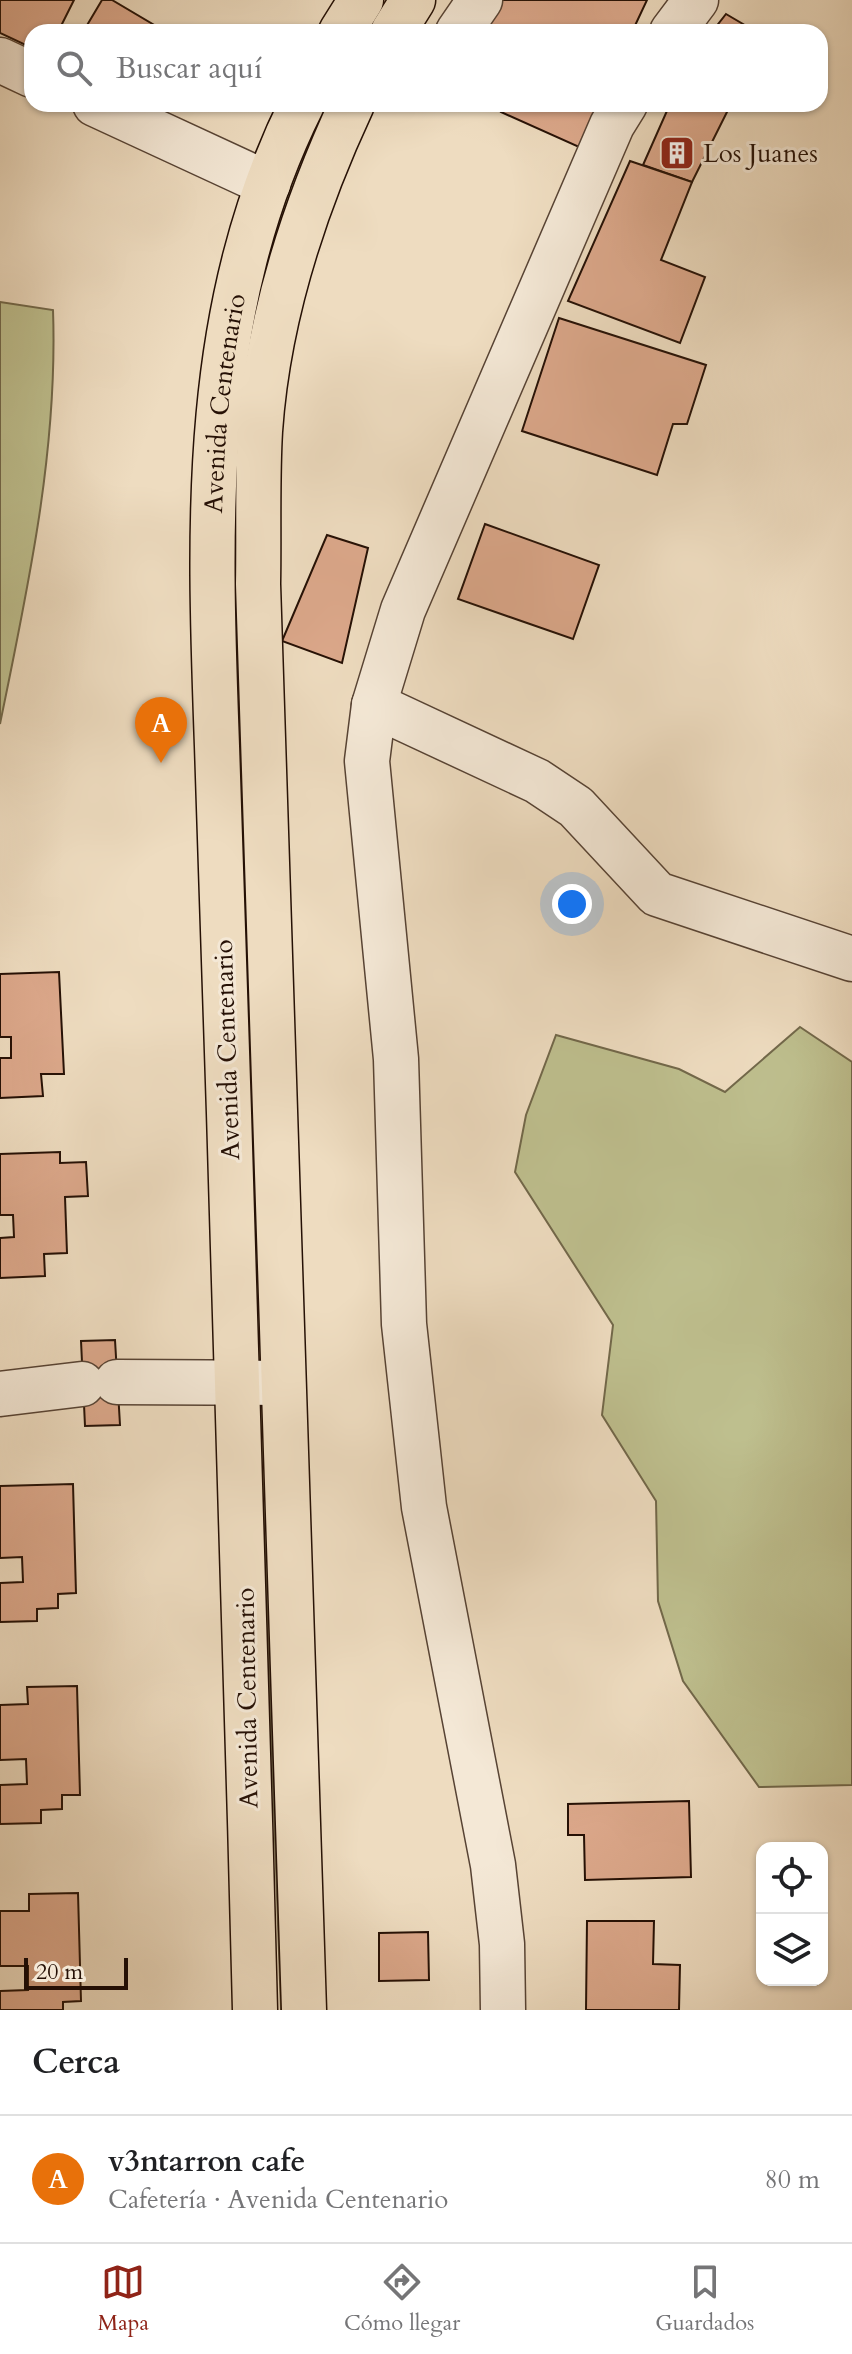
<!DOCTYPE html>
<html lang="es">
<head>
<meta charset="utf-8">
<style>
  :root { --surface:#fff; --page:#f2f2f2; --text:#202124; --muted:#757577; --line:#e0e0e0; --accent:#8f2418 }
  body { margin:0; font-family:Cardo,serif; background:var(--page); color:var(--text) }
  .controls { position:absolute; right:24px; bottom:24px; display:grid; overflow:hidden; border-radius:16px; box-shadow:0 2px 6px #0004 }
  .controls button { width:72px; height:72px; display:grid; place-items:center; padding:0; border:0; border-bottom:2px solid var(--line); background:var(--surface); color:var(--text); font:40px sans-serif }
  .scale { position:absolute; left:24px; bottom:20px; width:104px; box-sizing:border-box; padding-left:8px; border:4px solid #251005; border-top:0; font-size:22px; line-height:28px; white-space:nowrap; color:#251005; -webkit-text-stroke:6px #f4e8d6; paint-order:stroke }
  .you { position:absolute; left:572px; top:904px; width:28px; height:28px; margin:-20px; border:6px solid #fff; border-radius:50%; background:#1a73e8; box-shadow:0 0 0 12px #1a73e833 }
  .badge { display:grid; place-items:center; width:52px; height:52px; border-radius:50%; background:var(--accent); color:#fff; font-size:26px; font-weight:700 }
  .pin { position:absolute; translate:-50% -66px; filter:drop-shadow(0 2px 4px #0008) }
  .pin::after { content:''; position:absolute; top:42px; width:28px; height:24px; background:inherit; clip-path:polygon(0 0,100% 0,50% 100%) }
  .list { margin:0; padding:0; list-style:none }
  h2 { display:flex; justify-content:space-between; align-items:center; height:104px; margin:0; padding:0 32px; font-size:34px }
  h2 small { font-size:26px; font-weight:400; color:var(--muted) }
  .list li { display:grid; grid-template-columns:52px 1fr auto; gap:24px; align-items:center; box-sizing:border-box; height:128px; padding:0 32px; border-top:2px solid var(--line) }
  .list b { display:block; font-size:30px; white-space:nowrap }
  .list p { margin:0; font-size:26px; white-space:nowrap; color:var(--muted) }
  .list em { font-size:26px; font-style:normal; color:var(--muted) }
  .icon { flex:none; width:44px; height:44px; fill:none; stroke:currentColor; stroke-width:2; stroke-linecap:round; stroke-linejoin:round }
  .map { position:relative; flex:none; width:852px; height:2010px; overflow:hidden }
  .search { position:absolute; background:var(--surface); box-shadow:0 2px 6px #0004; left:24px; right:24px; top:24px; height:88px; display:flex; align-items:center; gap:20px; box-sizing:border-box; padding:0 28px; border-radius:24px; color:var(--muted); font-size:30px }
  .sheet { height:232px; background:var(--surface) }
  nav { display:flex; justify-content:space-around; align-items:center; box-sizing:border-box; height:112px; border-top:2px solid var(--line); background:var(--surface); font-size:22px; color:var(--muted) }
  nav a { display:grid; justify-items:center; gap:4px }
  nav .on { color:var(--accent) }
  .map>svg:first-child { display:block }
  .green { fill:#bebf8e; stroke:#72684a; stroke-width:2 }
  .building { fill:#dca88b; stroke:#251005; stroke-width:2 }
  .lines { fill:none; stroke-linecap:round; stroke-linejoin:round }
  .minor-casing { stroke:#574334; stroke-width:47 }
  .major-casing { stroke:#251005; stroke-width:47 }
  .minor { stroke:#f4e8d6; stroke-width:44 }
  .major { stroke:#eedcc0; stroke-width:44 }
  .labels { text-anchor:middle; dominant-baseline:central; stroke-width:6; stroke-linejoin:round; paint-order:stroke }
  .poi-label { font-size:26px; fill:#251005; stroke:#f4e8d6; text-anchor:start }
  .street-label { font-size:26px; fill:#251005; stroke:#f4e8d6 }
</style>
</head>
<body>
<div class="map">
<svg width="852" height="2010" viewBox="0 0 852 2010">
  <rect width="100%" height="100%" fill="#eedcc0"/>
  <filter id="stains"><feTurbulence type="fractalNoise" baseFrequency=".0025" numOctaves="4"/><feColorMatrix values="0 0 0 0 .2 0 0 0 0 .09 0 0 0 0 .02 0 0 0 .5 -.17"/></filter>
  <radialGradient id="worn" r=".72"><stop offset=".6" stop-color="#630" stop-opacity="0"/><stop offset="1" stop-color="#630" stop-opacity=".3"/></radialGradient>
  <!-- green -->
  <g class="green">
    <path d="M324,104H330L271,261L287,2010H281L233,640L232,499L257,290L280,210Z"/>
    <path d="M0,302L53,310C58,450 28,587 0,724Z"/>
    <path d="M800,1027L852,1062V1785L759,1787L683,1681L658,1601L656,1501L602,1415L613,1325L515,1172L526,1115L556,1035L679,1069L725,1092Z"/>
  </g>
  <!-- building -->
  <g class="building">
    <path d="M0,0H74L58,32H32V48L0,33Z"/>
    <path d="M102,0H112L166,32H83Z"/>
    <path d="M499,0H647L632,32H504L485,23Z"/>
    <path d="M726,14L753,30L712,32Z"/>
    <path d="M505,104H599L579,147L501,112Z"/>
    <path d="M670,104H731L692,182L643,165Z"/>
    <path d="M630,161L692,182L661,260L705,277L680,343L568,301Z"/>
    <path d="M559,318L706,365L687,424H673L657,475L522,431Z"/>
    <path d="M485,524L599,565L573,639L458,599Z"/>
    <path d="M327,535L368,548L342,663L282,641Z"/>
    <path d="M59,972L64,1074H41L43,1096L0,1098V1058H11V1037H0V974Z"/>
    <path d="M60,1152V1163L86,1162L88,1196L65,1197L67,1253L44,1254L45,1276L0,1278V1238L14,1237L13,1215H0V1154Z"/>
    <path d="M115,1340L120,1425L85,1426L81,1341Z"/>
    <path d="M73,1484L76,1593L58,1594V1608L37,1609V1621L0,1622V1583L23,1582L22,1557L0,1558V1486Z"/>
    <path d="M77,1686L80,1795H62V1809L41,1810V1823L0,1824V1785L27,1784L26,1759L0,1760V1705L28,1704L27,1687Z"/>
    <path d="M689,1801L691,1877L585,1880L584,1835H568V1804Z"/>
    <path d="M78,1893L81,2001L63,2002V2010H0V1991L28,1990V1966H0V1911H29V1894Z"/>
    <path d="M587,1921H654L653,1964L680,1965L679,2010H586Z"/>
    <path d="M428,1932L429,1980L379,1981V1933Z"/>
  </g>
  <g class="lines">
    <!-- minor casing -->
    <g class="minor-casing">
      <g id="minor">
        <path d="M458,32L480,0"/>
        <path d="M672,32L696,0"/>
        <path d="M0,60L32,75"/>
        <path d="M95,104L268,184"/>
        <path d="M374,705L537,781L576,807L657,894L852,959"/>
        <path d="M117,1382L277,1383"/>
        <path d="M0,1394L82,1384"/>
        <path d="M503,2010L502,1944L493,1865L424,1507L404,1324L396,1059L367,761L374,705L403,610L612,125L625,104"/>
      </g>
    </g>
    <!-- major casing -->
    <g class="major-casing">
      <g id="major">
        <path d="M341,32L361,0"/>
        <path d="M393,32L413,0"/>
        <path id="s1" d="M255,2010C247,1711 240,1412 229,1113C225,991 221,869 217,746C209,524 200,309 302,104"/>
        <path d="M304,2010L258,584C259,533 257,482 260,431C268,316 304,207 352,104"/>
      </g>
    </g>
    <!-- minor -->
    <use href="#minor" class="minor"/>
    <!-- major -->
    <use href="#major" class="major"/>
  </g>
  <!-- icons -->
  <defs>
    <g id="building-square" transform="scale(1.8)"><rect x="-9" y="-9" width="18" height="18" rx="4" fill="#8f2418" stroke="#f4e8d6"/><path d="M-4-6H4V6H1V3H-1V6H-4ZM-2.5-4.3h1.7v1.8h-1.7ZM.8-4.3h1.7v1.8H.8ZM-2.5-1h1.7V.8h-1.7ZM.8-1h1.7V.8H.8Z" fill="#fff"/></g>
  </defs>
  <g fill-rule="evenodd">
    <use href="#building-square" x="677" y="153"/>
  </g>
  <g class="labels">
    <!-- poi labels -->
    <g class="poi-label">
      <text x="703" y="153">Los Juanes</text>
    </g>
    <!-- street labels -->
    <g class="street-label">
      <text stroke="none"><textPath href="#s1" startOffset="1608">Avenida Centenario</textPath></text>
      <text transform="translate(227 1050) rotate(-92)">Avenida Centenario</text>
      <text transform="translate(247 1698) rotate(-91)">Avenida Centenario</text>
    </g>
  </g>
  <rect width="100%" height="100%" filter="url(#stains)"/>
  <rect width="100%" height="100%" fill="url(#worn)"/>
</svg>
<div class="controls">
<button><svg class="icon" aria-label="locate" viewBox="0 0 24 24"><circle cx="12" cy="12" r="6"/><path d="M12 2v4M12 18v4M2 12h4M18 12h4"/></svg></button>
<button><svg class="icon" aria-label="layers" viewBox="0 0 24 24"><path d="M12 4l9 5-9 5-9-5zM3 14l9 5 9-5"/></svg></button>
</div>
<div class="scale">20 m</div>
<div class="you"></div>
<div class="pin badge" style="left:161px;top:763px;background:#e8710a">A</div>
<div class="search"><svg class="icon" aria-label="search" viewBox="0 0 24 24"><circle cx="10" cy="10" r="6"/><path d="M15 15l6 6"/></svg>Buscar aquí</div>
</div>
<section class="sheet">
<h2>Cerca<small></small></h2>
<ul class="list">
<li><span class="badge" style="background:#e8710a">A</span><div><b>v3ntarron cafe</b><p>Cafetería · Avenida Centenario</p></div><em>80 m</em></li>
</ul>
</section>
<nav>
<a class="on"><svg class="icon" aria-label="map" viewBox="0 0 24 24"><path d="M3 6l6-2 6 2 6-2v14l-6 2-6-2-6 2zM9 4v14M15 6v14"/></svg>Mapa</a>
<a><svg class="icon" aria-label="directions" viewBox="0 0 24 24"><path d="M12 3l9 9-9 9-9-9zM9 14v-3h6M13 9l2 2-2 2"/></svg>Cómo llegar</a>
<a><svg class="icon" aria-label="saved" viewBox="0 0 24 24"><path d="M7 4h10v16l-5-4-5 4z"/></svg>Guardados</a>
</nav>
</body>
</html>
